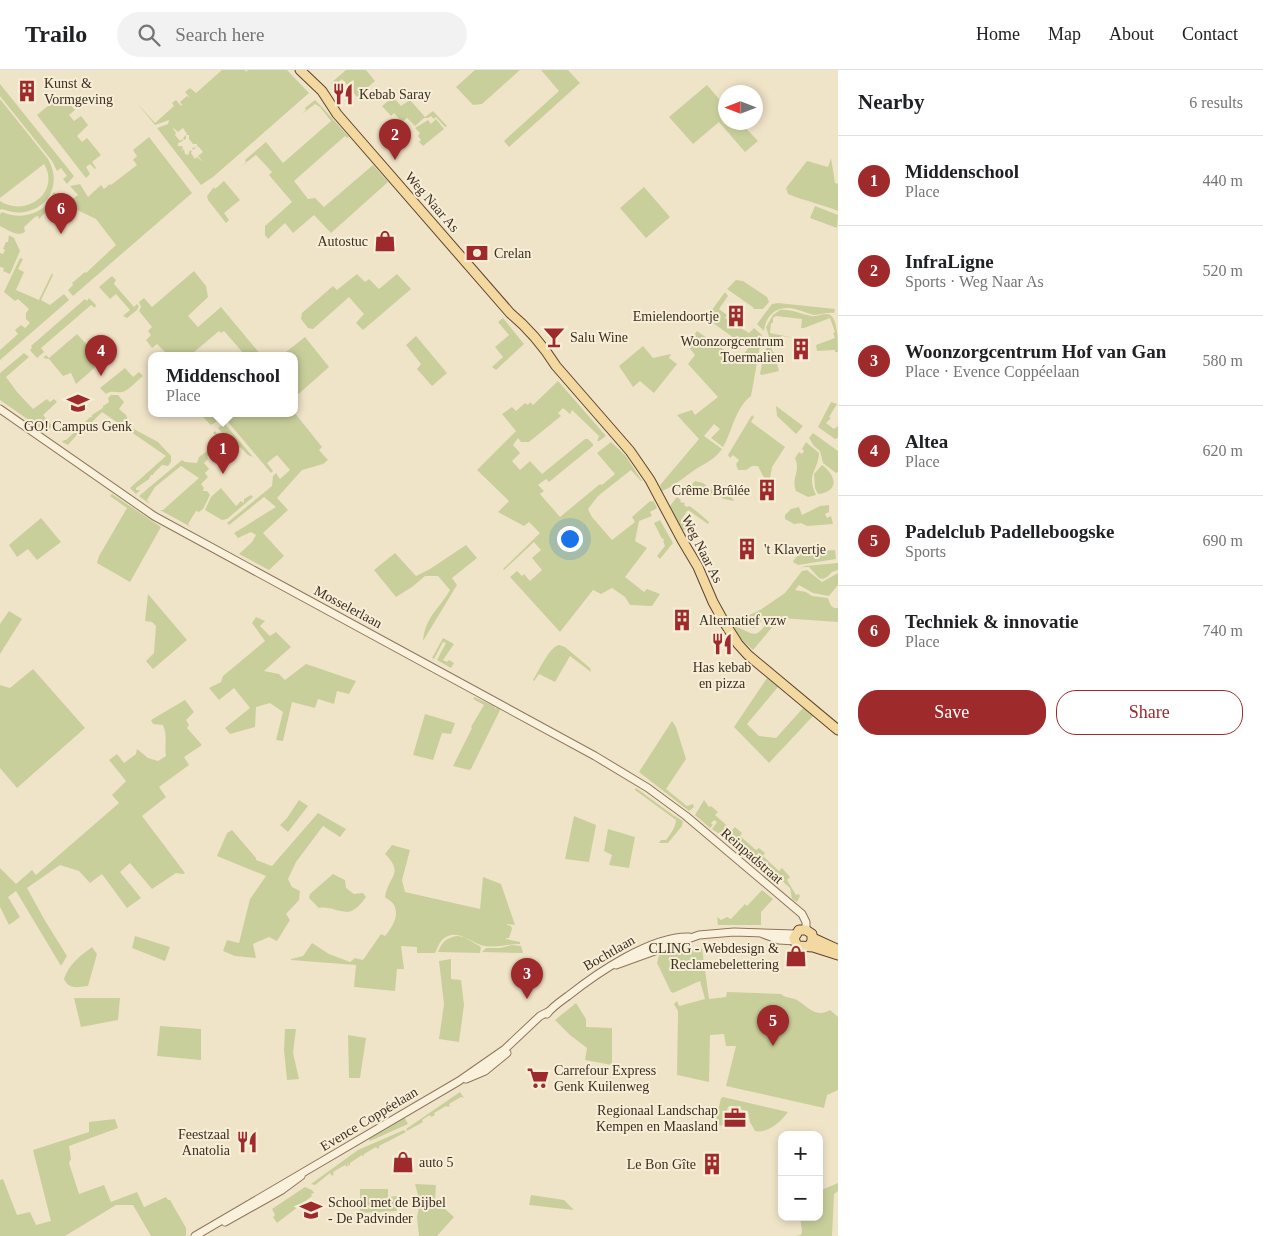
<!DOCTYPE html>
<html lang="en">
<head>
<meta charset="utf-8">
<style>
  :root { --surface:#fff; --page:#f2f2f2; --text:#202124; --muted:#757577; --line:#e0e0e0; --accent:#9e2a2b }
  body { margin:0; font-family:"Times New Roman",serif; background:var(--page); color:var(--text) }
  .controls { position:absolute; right:15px; bottom:15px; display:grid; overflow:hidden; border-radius:10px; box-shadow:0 2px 8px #0003 }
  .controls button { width:45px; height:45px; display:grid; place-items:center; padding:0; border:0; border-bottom:1px solid var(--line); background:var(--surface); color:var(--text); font:25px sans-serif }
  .compass { position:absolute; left:718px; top:15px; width:45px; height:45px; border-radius:50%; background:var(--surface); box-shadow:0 2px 8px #0003; rotate:270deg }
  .you { position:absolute; left:569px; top:468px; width:18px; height:18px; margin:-12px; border:4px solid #fff; border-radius:50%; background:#1a73e8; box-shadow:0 0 0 8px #1a73e833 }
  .badge { display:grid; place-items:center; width:32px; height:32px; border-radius:50%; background:var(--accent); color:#fff; font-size:16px; font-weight:700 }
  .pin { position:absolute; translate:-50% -41px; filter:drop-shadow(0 1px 2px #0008) }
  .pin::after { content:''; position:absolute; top:26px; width:18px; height:15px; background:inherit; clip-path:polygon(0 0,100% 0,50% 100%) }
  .popup { position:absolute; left:148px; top:282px; width:150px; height:65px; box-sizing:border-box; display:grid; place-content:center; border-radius:10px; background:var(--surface); filter:drop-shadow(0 1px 4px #0005); font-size:16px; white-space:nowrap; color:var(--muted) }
  .popup b { font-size:19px; color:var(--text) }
  .popup::after { content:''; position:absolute; left:50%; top:100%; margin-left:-10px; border:10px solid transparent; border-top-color:var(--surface) }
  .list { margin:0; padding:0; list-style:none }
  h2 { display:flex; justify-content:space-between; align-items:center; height:65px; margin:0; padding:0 20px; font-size:21px }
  h2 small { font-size:16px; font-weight:400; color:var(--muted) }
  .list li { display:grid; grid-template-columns:32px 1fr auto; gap:15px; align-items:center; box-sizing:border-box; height:90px; padding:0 20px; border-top:1px solid var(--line) }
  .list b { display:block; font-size:19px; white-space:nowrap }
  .list p { margin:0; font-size:16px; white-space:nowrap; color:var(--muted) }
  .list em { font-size:16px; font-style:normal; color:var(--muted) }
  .actions { display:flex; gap:10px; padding:15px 20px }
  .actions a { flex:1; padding:11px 0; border:1px solid var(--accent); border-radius:20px; text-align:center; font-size:18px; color:var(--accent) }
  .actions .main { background:var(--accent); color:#fff }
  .icon { flex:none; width:28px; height:28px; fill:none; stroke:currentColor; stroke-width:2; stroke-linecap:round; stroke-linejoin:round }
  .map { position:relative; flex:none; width:838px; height:1166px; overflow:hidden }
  header { display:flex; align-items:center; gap:30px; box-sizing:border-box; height:70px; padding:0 25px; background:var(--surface); border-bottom:1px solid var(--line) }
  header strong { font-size:24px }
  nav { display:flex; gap:28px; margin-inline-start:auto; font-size:18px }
  .search { width:350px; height:45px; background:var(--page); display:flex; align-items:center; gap:12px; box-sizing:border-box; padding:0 18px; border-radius:28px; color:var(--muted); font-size:19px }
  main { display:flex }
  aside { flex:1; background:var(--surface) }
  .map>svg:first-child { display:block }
  .green { fill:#c9cf9b; fill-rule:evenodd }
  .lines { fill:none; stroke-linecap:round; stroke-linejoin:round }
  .minor-casing { stroke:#8d765c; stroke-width:9 }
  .major-casing { stroke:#5b4430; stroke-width:11 }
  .minor { stroke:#faf1dc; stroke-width:7 }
  .major { stroke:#f3d9a0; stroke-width:9 }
  .labels { text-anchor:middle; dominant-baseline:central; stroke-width:4; stroke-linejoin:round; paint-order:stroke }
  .poi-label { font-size:14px; fill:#3d2e20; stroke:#f7eed8; text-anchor:start }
  .street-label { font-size:14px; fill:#3d2e20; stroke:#f7eed8 }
</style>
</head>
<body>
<header>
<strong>Trailo</strong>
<div class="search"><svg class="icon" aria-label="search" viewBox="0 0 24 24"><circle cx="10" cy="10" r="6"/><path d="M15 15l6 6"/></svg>Search here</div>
<nav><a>Home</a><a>Map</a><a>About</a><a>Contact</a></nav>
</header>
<main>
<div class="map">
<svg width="838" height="1166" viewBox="0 0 838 1166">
  <rect width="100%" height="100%" fill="#f0e4c8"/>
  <!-- green -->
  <g class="green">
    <path d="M222,0H245L246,2L248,0H287L309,23L213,107L201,115L157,58L168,54L169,50L155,55L137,33L155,53L174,36L172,33L176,30L181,36L182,35L180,32L187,26L190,28L185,22L190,18L196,23ZM172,57L178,62L183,58L187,64L183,68L184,70L186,69V65H189V69L193,74H197V77L192,78L193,80L198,76L203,82L198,86L203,92L197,87L195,89L191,83L192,81L190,80L188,85L185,84L184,79L181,81L183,78L182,76H178V73L183,71L182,69L180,71L175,65L176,63Z"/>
    <path d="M346,0H366L375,11L357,27L342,9L334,16L331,13Z"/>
    <path d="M475,0H520L482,34L473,35L456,17Z"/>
    <path d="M541,0H568L580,13L509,77L504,71L559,21Z"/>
    <path d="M0,14L74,106L67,114L63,109L67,106L61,98L57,101L52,91L0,26Z"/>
    <path d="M707,15L725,36L726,52L741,53L758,71L745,82L719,52L693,74L669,47Z"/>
    <path d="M61,25L75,40L69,45L74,51L81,46L88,55L77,66L82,72L87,68L101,85L92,92L96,98L95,99L90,94L86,97L90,104L86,108L37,45Z"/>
    <path d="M393,27L401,36L410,30L425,47L433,41L447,56L445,57L436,47L434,49L431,46L428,48H424L415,56L407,48L402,52L394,43L391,46L382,36Z"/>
    <path d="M0,29L48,89C67,122 36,153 2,139L0,140V131C26,148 61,122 44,94L0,128Z"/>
    <path d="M315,30L323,38L349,67L347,68L345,66L294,111L308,129L315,128L324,137L373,95L388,112L331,163L314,145L293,163L285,153L268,169L265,165V156L292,132L269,105L272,102L256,85L239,98L246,92L245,90L266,72L283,93L331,51L320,37L315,34L302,44L306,40L305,38Z"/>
    <path d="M436,49L444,59L423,76L419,72L421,70L418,66L420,63L415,58L428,50L431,54Z"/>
    <path d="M149,67L192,123L73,226L68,220L73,215L72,213L85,202L86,203L116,175L96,149L69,136L58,132L61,123L68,132L78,125L70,116L80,114L88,127L101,115L104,119L110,114L111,115L137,95L133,90L137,86L133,80Z"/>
    <path d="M831,88L835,113L838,114V141C821,134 805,131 788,124L786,118L807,91L828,97Z"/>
    <path d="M224,111L240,130L224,143L229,150L226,153L208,130L207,126L214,117L215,119Z"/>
    <path d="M644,117L670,147L646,168L620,138Z"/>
    <path d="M54,122L56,124L55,133L39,149L38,146L35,147L24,157L25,162C17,167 8,160 0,156V144L2,142C16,148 33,147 45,136C49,132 51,127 54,122Z"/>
    <path d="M815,136L838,145L837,158L810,148Z"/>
    <path d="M9,165L14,168L20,181L10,204L3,201L4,198L0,197V183L3,184L5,180L3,179L6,172H8Z"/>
    <path d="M20,188L23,189L18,199L24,202L16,220L39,230L52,203L53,205L41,230L50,235L64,224L69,230L0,290V280L18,264L15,260L21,255L25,258L30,253L26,249V243L29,239L18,229L15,231L4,222Z"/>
    <path d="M194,201L206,216L208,227L188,246L198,257L221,237L261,285H245L224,261L221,263L219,261L193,283L194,285H162L165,282L157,274L152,278L146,270L151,265L148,261L152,257L139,241L141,237L139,232L144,228L152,237Z"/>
    <path d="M357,204L365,212L369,209L379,219L397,204L411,219L363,260L356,253L364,244L349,227L313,259L308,258L301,249L302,243L333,216L337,220Z"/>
    <path d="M112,206L116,210L114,214L134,237L137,234L139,236L137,240L127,248L123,246L130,240L116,224L110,229L99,217Z"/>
    <path d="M736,210L743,211L767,227L769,232L763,239H753L754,238L727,219Z"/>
    <path d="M725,222L728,226L719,239L727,245L725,248L749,263L754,258L762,265L751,326C735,338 733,360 723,377L711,368L720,359L714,354L704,366L722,379C715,389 706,393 696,399C684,407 676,415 662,421L660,416L661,414L699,369L677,345L692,340L695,345L718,327L688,294L695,285L687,275L697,261L740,291L748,278L706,248Z"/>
    <path d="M89,228L96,235L95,238L91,235L41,278L44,282L37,288L30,280L32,278L31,276L85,229L87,231Z"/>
    <path d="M778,233L835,239L834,243C827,242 821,245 814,245C809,244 803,241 798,240C781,234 766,242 764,261L757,254L772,234Z"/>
    <path d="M780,240C791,239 801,244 811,246C817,247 822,244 827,244C838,244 838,272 838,282H835V280L817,281L816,275L835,268L833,263L835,262L830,248L804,258H801L802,249L776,246L773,248V253H771L770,263L795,268L782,266L773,270L769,267L766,257L773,245Z"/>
    <path d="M503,248L524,274L496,300L492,297L503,287L495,277L509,265L498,252Z"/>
    <path d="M77,264L93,281L105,284L107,287L76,314L71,303L63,306L49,289L43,288L46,285L49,288Z"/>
    <path d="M416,266L447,303L432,316L417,299L421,294L406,275Z"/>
    <path d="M305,267L329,297L294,328V285H282Z"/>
    <path d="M774,275L771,277L773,282H774L779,301L762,305L760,304L764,283L767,277Z"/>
    <path d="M643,276L653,288L671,284L669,288L677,294L654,323L640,311L633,317L619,296Z"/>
    <path d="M24,283L29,287L6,307L17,322L33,339L47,329L50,332L54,329L57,332L43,345L52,356L46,362L0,330V303Z"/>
    <path d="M125,298L133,307L139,302L143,306C137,310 130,320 122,322C116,323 112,320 106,324L100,318Z"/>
    <path d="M558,311L606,366L599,371H597L599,366L572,340L570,344L563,338L558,343L561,346L529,372H521L518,368L513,375L520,383L512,391L520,400L530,391L542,404L585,369H588L593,374V376L549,412L546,409L538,415L544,421L540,424L560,447L600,414L602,415L615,404L597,383L611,372L625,385L642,411H641L631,400L598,426L588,439L592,447L612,470L635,452L632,447L650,431L652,432L653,430L657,438L650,442L652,446L639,451L635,471L647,478L625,507L644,522L647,519L660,524L652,536L630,535L625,527L612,518L601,524L593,520L560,562L510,507L517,501L522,506L524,504L530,511L542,500L532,488L541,480L534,472L504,500L503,499L540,463L529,452L524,456L498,442L509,431L477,400L516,361L502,344L512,337L516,341L525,333L528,335L530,332L533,335Z"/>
    <path d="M111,325H118L124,332L119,339L126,345L130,357L158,372L171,386V392L168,396L162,395L154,403L153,405H151L149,409L136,418V420H140L136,424L130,418L166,386L102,342L89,355L86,354L68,375L62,372L64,370H66L75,362V360H77C81,356 86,351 90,347H92V345L103,338V336L109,332L108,328Z"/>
    <path d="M831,332L837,334L829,347L831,348L826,353L834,359L838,356V368L835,369L818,357Z"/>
    <path d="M776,336L803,356L796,364L777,346Z"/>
    <path d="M294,342L322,377L319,380L328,390L323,394L302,400L277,428L288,440L263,463L284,486L269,500L239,484L252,472L256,465L251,462L238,468L234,463L276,437L264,427L229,455L227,453L272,416L273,406L276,403L280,409L290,400L277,385L267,393L273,401L271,403L224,347L211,355L199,343Z"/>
    <path d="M752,345L754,347L751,352L785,377L772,397L770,409L768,412L763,406L758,396H752L746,400H738L736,394L739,390L733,385L730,388L728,385Z"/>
    <path d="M223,354H225L253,387L248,385L240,377L237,380L218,358Z"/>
    <path d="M215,361L233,383L231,385L229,383L224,388L228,394L226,396L215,383L211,387L207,386L208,389L204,393L209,399L205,403L208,407L201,414L204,418L203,421H207L210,425L203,439L199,442L196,441L188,454L191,457L160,440H163L199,408L181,396L155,417L147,430L150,434L139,426L182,390L185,392L197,393L199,387L218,373V366L215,365L213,363Z"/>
    <path d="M813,363L838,381V402L836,403L823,393L820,381L814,376L809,368Z"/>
    <path d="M806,372L819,383C818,402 806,403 816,425L808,427L796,421C791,406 801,403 795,388L799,382L802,384L804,381L802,379Z"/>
    <path d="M822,395C838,407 838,422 818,424L815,418L814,404Z"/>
    <path d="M695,411L703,413L712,420L715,416L732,428L734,431L724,429L717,425C712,426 708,426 703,423L704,421L697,416L692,420L689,417Z"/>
    <path d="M221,418L236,436L241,431L244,433V429L251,425L253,427L227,449L222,450L205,440L211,427Z"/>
    <path d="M112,424L161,457L130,512L97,493L99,486L127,438L110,426Z"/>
    <path d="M677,427L681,430L680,432L685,433L684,435L687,437L689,436C696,440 703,447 709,452L708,454L688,440L681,450L687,457L684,460H682L670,436Z"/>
    <path d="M829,435V442L825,444L827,448L831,446L833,454L807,456L801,453L794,454L785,449V445L791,439L799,437L802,445L820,436Z"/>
    <path d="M41,448L61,472L37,490L28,479L17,487L9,475Z"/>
    <path d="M660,450L673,473L660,489L657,486L665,476L663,471H664L663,468L662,469L654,453Z"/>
    <path d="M466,475L477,488L452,508L457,515L423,571C425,547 440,538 450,520L438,506H425L412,517L396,527L374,500L395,483L416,506L430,499Z"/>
    <path d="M835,480L836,489L798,495L793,492C799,478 822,481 835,480Z"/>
    <path d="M838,493V500L832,502L827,507L823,509L819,508L809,497H804L798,500L805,496Z"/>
    <path d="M807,500L822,512L838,503V515L829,526L813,523L799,515L795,520L806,522L812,526L828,528C830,534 831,539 838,538V552L780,548L753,580L739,567L733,556C749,559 754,574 767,552L762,549L758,556L754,558L739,550L760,540L785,523L802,501Z"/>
    <path d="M148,524L187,570L153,599L146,591L154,583L156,556L152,552L145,551Z"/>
    <path d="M9,541L22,549L0,584V554Z"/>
    <path d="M256,547L265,551L260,556L270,566L276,562L291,577L264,601L279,604L285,610L306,594L356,611L349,624L337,621L334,634L318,629L315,638L292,632L283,671L276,670L283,642L270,633L256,637L255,657L230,664L225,658L250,638L234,618L219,630L209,618L221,612L223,606L265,571L252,553Z"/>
    <path d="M443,568L454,574L443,590L447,592L449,590L454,593L451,598L437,590L446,573L443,572L434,589L432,588Z"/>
    <path d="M559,575L565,577L590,598L591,602L570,586L555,612L539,604L534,611L533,610C539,601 549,577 559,575Z"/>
    <path d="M33,599L85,658L17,718L0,698V615L10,618Z"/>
    <path d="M767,608L778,617L747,654L759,666L776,668L803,638L813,646L769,693L734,657Z"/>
    <path d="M474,627L495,636V639L497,637L499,638L500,640L471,699L469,700L453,696L472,658L471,657L484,635L473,629Z"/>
    <path d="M185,630L194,642L186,650L189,655L187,658L202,675L184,687L189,695L159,717L166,727L142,746L185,803L183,804L176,803L152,819L130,793L120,802L141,828L127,838L102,804L90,813L79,801L60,795L27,818L44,849L67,886L61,896L16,821L8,827L20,847L9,855L0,837V798L16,814L32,800L36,805L119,733L112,725L126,711L109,690L117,684L124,693L136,684L137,679L148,688L158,691L166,686C164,674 168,667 163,655L153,654L151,650Z"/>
    <path d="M425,644L455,653L451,664L442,663L433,690L413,685Z"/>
    <path d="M672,651L676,657L686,689L666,719L687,736L693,734L694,737L689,741L639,702Z"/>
    <path d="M636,718L673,745L683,751L682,756L668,773H659L661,770H666C671,763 675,759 676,750L635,720Z"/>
    <path d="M299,730L308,736L288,762L280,755L287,748Z"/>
    <path d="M704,730L709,737L711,736L718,742L715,745L732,760L735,757L742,763L740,766L756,780L759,778L765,783L763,786L779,801L782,798L790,807L787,810L796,825L799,824L800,826L797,832L792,829L790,818L725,760H723L722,766L712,759L717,752L714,750L711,753L713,755L710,758L695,745Z"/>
    <path d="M318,743L346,759L340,767L323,756L296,792L288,809L292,817L300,821L299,830L286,844L290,850L277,871L269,867L253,874L256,888L235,886L223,881L227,870L239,873L250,829L266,806L217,786L227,763L232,760L256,788V790L272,796Z"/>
    <path d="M574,746L596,755L589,792L565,789Z"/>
    <path d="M608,759L635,767L629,798L609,795L612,785L604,781Z"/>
    <path d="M392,775L410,780L402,810L405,822L480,839L483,807L501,814L515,855L507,854V855L511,856L512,859L509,868H506V869L520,872V874C509,874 497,878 485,876C471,874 457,856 442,870C439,873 437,879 435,883H417V877L401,876L404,899H397L395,921L354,917L356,895L291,890V889L303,886L312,873L329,884L350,892L355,888L363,890L381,864L385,866C391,858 400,847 394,835C393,832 387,829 385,827C388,806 405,804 385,784Z"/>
    <path d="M333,804L345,810L346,818L354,824L363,823L366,827C363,831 359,836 355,839C345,847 331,835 319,838L309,828L310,824Z"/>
    <path d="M762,820L773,829L761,842V855H718L717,847L721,850L727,847L731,849L745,834L747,836Z"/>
    <path d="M135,866L170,877L165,891L132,878Z"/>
    <path d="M457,866L464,867L481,877L480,883L438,882C442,872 446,868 457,866Z"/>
    <path d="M512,875L521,876L523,883L482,882L486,878H500Z"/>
    <path d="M92,877L97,884L88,916C78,917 69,920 64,909C69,894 79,887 92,877Z"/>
    <path d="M702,878L709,929L726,927L727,922L781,924C785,928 789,927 795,929C807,935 815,949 830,940L838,947V1020L827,1025L824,1038L726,1016L736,976H726L724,964L710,965L709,1012L677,1005L678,941L674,934L677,931L679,936L705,929L700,911L673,923L672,922H671L657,893L659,885L667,883L670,884Z"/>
    <path d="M451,889V909L461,910L464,935L459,972L439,969L444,934L439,891Z"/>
    <path d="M74,928H120L118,950L81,957Z"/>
    <path d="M576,933L586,949V957L612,958V995L585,990L587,978L570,965L555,950Z"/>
    <path d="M160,956L201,959V990L157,986Z"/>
    <path d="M285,959H296L293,983L299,1009L287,1010L284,980Z"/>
    <path d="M348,965L366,968L360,1008H349Z"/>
    <path d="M460,1022L464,1028L461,1027L449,1034L450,1036L448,1037L446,1036L434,1043L435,1045L431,1047L430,1045L422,1050L423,1052L407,1061L406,1059Z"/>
    <path d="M723,1027L788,1042C781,1052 767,1064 755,1061L750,1052L748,1042L732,1036L728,1037L722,1056L715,1054L721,1028Z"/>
    <path d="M404,1046L408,1054L370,1071L368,1067Z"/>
    <path d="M115,1049L118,1058L69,1076L71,1089L69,1093L79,1124L104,1115L111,1132L137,1122L144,1137L166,1127L168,1130H170L186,1158V1166H151L133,1135H116L65,1166H0V1110L3,1109L17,1145L30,1142L36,1155L51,1151L33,1080L89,1062V1052Z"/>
    <path d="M404,1060L406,1062L379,1076V1078L378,1079L376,1077L364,1084L363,1087L362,1085L350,1093V1095L349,1096L347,1092L348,1096L347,1097L345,1095L333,1102L334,1104L332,1106L330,1103L315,1115L311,1114L358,1080Z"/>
    <path d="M838,1113V1121L834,1124L832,1166H795L801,1165L802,1161L800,1147H819V1121Z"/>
    <path d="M415,1114L436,1115L435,1130L454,1147L437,1166H419L417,1147L420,1132Z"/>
    <path d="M305,1117L312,1120L314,1123L311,1124L312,1126L277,1153L273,1147L275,1145L272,1139Z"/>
    <path d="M360,1119H388V1127L397,1126V1141L360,1143Z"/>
    <path d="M531,1125L564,1130L574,1140L529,1135Z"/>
  </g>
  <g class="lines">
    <!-- minor casing -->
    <g class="minor-casing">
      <g id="minor">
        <path d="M0,339L154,446L595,686L648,718L686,746L802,844L806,852V860"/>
        <path d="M763,864L779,870L795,871"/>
        <path d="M616,895L699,865L734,862L795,864"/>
        <path d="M547,944C552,937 561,931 568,926C597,903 651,866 689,867"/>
        <path d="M466,1009L485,1001L507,983"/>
        <path d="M225,1152L282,1120L301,1106"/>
        <path d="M195,1166L459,1011L505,979L540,946L548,942"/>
      </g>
    </g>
    <!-- major casing -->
    <g class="major-casing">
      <g id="major">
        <path d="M300,0L322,21L337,44L510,243C527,257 544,277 556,296L630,381L650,410L682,470L698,497L713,532L724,552L738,574L748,585L838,660"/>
        <path d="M813,868L837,879"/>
        <path d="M809,876L812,871V864L806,860H799L794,868L796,874L799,876L813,877L838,885"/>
      </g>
    </g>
    <!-- minor -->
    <use href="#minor" class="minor"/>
    <!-- major -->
    <use href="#major" class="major"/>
  </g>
  <!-- icons -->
  <defs>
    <g id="building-bare" transform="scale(1.725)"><path d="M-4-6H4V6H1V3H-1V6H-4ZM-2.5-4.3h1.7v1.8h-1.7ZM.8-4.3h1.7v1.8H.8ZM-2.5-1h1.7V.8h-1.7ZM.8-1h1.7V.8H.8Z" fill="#9e2a2b" stroke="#f7eed8" stroke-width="2.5" paint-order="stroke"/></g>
    <g id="restaurant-bare" transform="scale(1.725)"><path d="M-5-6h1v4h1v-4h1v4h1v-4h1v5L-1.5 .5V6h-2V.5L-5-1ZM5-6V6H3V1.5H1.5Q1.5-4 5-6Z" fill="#9e2a2b" stroke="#f7eed8" stroke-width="2.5" paint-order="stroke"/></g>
    <g id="shop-bare" transform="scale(1.725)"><path d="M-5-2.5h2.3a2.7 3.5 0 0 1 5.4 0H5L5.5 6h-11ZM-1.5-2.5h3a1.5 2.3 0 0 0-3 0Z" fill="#9e2a2b" stroke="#f7eed8" stroke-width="2.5" paint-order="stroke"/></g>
    <g id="bank-bare" transform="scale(1.725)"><path d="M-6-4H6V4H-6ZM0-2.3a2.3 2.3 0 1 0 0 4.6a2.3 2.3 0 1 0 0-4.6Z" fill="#9e2a2b" stroke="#f7eed8" stroke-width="2.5" paint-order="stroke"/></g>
    <g id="bar-bare" transform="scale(1.725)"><path d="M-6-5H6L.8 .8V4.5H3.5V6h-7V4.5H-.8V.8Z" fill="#9e2a2b" stroke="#f7eed8" stroke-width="2.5" paint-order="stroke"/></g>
    <g id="school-bare" transform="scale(1.725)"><path d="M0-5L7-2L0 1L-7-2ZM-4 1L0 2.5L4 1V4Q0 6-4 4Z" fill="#9e2a2b" stroke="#f7eed8" stroke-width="2.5" paint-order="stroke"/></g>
    <g id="supermarket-bare" transform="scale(1.725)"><path d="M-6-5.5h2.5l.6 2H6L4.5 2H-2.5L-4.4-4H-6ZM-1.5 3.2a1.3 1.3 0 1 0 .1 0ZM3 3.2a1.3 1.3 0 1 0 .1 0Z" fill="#9e2a2b" stroke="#f7eed8" stroke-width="2.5" paint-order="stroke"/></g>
    <g id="office-bare" transform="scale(1.725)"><path d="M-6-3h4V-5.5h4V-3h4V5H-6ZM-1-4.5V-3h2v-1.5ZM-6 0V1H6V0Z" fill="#9e2a2b" stroke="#f7eed8" stroke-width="2.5" paint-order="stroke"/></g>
  </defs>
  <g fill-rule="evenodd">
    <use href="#building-bare" x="27" y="21"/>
    <use href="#restaurant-bare" x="343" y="24"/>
    <use href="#shop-bare" x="385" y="171"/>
    <use href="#bank-bare" x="477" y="183"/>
    <use href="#building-bare" x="736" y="246"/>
    <use href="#bar-bare" x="554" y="267"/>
    <use href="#building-bare" x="801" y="279"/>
    <use href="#school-bare" x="78" y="333"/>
    <use href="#building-bare" x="767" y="420"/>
    <use href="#building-bare" x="747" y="479"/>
    <use href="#building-bare" x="682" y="550"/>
    <use href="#restaurant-bare" x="722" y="574"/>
    <use href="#shop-bare" x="796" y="886"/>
    <use href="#supermarket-bare" x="538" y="1008"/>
    <use href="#office-bare" x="735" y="1048"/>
    <use href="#restaurant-bare" x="247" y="1072"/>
    <use href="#shop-bare" x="403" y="1092"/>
    <use href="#building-bare" x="712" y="1094"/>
    <use href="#school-bare" x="311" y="1140"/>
  </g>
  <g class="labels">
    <!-- poi labels -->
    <g class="poi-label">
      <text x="44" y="13">Kunst &amp;<tspan x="44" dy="16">Vormgeving</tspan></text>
      <text x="359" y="24">Kebab Saray</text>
      <text x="368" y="171" text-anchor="end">Autostuc</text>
      <text x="494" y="183">Crelan</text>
      <text x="719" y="246" text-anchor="end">Emielendoortje</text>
      <text x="570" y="267">Salu Wine</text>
      <text x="784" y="271" text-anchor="end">Woonzorgcentrum<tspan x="784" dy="16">Toermalien</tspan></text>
      <text x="78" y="356" text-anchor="middle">GO! Campus Genk</text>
      <text x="750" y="420" text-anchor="end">Crême Brûlée</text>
      <text x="764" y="479">'t Klavertje</text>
      <text x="699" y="550">Alternatief vzw</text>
      <text x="722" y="597" text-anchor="middle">Has kebab<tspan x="722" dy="16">en pizza</tspan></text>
      <text x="779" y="878" text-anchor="end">CLING - Webdesign &amp;<tspan x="779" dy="16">Reclamebelettering</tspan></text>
      <text x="554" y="1000">Carrefour Express<tspan x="554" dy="16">Genk Kuilenweg</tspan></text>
      <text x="718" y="1040" text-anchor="end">Regionaal Landschap<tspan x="718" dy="16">Kempen en Maasland</tspan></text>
      <text x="230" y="1064" text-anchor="end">Feestzaal<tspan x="230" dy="16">Anatolia</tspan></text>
      <text x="419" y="1092">auto 5</text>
      <text x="696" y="1094" text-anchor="end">Le Bon Gîte</text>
      <text x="328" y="1132">School met de Bijbel<tspan x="328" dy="16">- De Padvinder</tspan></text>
    </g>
    <!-- street labels -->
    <g class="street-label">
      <text transform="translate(432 132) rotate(49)">Weg Naar As</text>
      <text transform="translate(702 479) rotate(63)">Weg Naar As</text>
      <text transform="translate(348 537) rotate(28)">Mosselerlaan</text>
      <text transform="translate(752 786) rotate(41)">Reinpadstraat</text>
      <text transform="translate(609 883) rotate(-30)">Bochtlaan</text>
      <text transform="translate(369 1049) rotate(-31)">Evence Coppéelaan</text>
    </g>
  </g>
</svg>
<div class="controls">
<button>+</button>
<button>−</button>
</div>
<svg class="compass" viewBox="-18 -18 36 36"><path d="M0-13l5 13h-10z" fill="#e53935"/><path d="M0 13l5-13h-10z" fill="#757577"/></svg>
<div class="you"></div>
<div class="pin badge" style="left:223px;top:404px">1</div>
<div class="popup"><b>Middenschool</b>Place</div>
<div class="pin badge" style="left:395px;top:90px">2</div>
<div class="pin badge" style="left:527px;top:929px">3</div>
<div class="pin badge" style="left:101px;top:306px">4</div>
<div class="pin badge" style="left:773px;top:976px">5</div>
<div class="pin badge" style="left:61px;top:164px">6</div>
</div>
<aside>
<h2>Nearby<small>6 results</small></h2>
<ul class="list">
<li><span class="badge">1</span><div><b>Middenschool</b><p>Place</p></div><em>440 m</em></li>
<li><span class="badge">2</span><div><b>InfraLigne</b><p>Sports · Weg Naar As</p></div><em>520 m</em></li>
<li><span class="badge">3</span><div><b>Woonzorgcentrum Hof van Gan</b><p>Place · Evence Coppéelaan</p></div><em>580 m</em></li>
<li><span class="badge">4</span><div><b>Altea</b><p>Place</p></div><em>620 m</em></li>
<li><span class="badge">5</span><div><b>Padelclub Padelleboogske</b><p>Sports</p></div><em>690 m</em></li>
<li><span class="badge">6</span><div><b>Techniek &amp; innovatie</b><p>Place</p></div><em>740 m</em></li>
</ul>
<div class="actions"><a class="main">Save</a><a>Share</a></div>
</aside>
</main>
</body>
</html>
